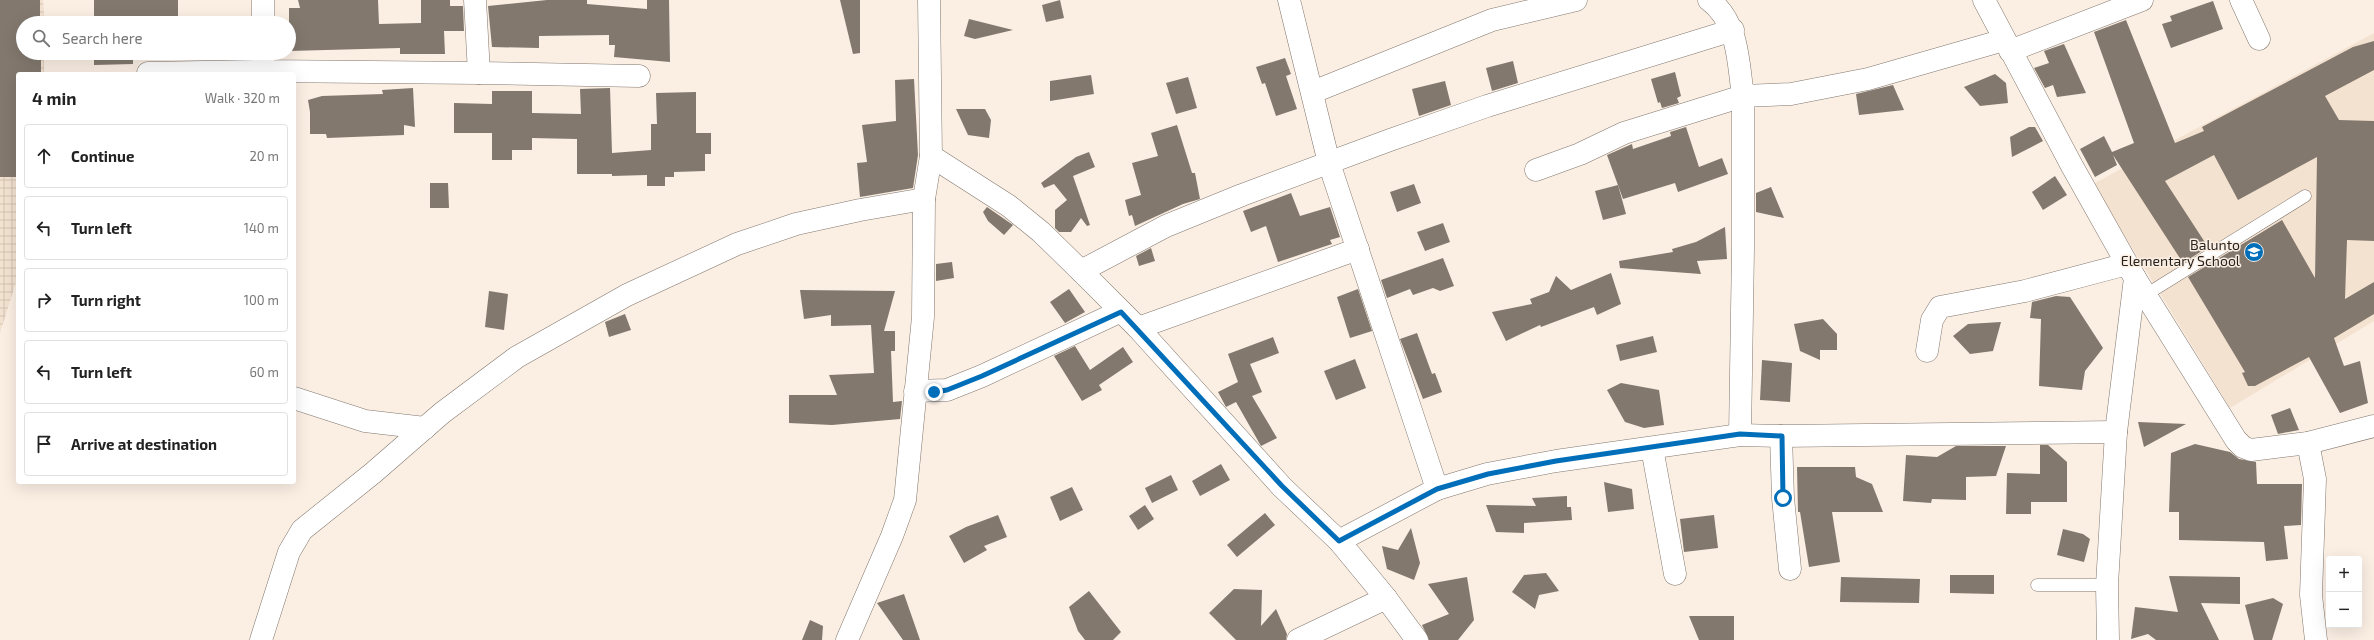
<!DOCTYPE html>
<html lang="en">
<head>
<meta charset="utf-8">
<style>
  :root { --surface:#fff; --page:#f2f2f2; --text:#222; --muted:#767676; --line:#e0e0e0 }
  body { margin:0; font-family:"Exo 2",sans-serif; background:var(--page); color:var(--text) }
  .controls { position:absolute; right:12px; bottom:12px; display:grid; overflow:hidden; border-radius:4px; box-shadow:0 4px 16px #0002 }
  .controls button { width:36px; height:36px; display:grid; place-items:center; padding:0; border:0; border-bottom:1px solid var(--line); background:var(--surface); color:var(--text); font:20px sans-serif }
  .stop { position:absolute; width:12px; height:12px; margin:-9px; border:3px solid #006eb9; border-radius:50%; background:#fff }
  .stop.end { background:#006eb9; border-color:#fff; box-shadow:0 1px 4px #0008 }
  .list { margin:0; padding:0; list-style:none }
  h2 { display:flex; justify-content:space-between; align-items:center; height:52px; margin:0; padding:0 16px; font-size:17px }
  h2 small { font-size:13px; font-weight:400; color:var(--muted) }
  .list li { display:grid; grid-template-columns:26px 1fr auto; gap:12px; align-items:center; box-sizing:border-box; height:64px; margin:0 8px 8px; padding:0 8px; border:1px solid var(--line); border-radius:4px }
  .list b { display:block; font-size:15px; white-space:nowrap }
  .list em { font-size:13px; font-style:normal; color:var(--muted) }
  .icon { flex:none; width:22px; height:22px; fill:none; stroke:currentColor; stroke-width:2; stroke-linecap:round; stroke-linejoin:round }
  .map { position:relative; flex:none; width:2374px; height:640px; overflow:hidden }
  .search { position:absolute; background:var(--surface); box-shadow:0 4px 16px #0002; left:16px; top:16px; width:280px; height:44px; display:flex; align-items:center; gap:10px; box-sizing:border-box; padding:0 14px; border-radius:22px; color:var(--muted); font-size:15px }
  .panel { position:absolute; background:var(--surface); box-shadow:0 4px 16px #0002; left:16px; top:72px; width:280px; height:412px; border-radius:4px }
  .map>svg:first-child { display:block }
  .built { fill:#f4e2d1 }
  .industrial { fill:url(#industrial-grid) }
  .building { fill:#82786e }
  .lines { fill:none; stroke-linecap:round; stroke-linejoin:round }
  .lane-casing { stroke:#82776e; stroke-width:13 }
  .street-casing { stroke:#82776e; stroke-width:23 }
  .lane { stroke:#fff; stroke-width:12 }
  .street { stroke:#fff; stroke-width:22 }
  .route { stroke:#006eb9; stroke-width:5 }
  .labels { text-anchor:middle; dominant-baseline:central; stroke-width:3; stroke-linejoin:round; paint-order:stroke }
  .poi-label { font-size:14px; fill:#28231f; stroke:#fbefe4; text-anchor:end }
</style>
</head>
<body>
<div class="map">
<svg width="2374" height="640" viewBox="0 0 2374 640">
  <defs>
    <pattern id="industrial-grid" width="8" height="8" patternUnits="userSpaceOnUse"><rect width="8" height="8" fill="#f4e2d1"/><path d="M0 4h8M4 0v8" fill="none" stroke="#d1c2b3"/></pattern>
  </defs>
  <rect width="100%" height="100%" fill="#fbefe4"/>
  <!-- built -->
  <path class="built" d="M2374,33V321L2230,408L2093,184Z"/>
  <!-- industrial -->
  <path class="industrial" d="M0,0H43L44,23H23V53H44V74H18V276L0,333Z"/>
  <!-- building -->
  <g class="building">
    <path d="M0,0H40V23H23V53H41V74H18V177H0Z"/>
    <rect x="94" y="0" width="84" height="23"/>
    <path d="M298,0H378L379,24L421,23V0H450V6H463L464,31H444L445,54H400V48L289,51V8H300Z"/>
    <path d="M547,0H587V4L647,9V0H669L670,62L614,57L615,45H609V35L539,36V48L492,47L488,6Z"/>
    <path d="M840,0H860V53L853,54Z"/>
    <path d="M1060,0L1064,18L1046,22L1042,5Z"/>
    <path d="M2213,1L2223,29L2171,48L2162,24L2172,21L2170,16Z"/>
    <path d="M969,19L1013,30L975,39L964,36Z"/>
    <path d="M2126,20L2175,143L2204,131L2202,127L2353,47L2374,41V70L2325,96L2339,120L2374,121V241L2347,240L2345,299L2374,282V314L2334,338L2344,366L2360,361L2368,403L2340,413L2309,357L2255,386H2248L2242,373L2245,372L2188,277L2282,220L2315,278L2317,157L2238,200L2214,155L2165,181L2208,247L2183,263L2113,155L2117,165L2095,177L2080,149L2104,136L2112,152L2134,143L2094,32Z"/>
    <path d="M2064,44L2086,93L2057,97L2053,85L2045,88L2034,68L2049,63L2044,51Z"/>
    <path d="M94,53H144L133,54V64L94,65Z"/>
    <path d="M1285,58L1291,74L1286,76L1297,109L1276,116L1265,83L1262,84L1256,67Z"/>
    <path d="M1513,61L1518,83L1492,91L1486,68Z"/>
    <path d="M1675,72L1681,96L1677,98L1679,103L1662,108L1660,102L1658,103L1651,79Z"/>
    <path d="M1995,74L2006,83L2008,103L1980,106L1964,87Z"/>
    <path d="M1091,75L1094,94L1050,101V81Z"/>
    <path d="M1188,77L1197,108L1176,114L1166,83Z"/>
    <path d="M914,79L918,155L913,188L860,197L857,163L867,162L862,125L896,121L895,80Z"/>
    <path d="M1445,81L1451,105L1419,116L1412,89Z"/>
    <path d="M1893,85L1904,110L1859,115L1856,94Z"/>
    <path d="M413,88L415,127L404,125V135L327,138L326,134H310V112L308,100L322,96L383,94L382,90Z"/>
    <path d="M610,88L612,153L651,150V124H657L656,93L696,92V133H711V154H705V171L674,172V177H665V186H647V175L612,176V174H577V139L532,138V150H512V160H492V133H454V103L492,104V91H532V113L581,114L580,89Z"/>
    <path d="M956,109H985L991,120L989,138L968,135Z"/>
    <path d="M1177,125L1192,173H1195L1200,199L1183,204L1135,226L1132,215L1129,216L1125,200L1141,195L1132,163L1158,156L1151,133Z"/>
    <path d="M1686,127L1699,167L1722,158L1728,174L1678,192L1675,183L1623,199L1607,155L1632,144L1633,149L1671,136L1670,132Z"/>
    <path d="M2029,127H2035L2043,141L2012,157L2010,137Z"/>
    <path d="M1089,152L1095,167L1073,176L1090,225L1087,226L1081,218L1071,232H1059L1055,228V210L1067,200L1054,184L1044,188L1041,183L1076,157Z"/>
    <path d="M2055,176L2067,195L2043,210L2032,192Z"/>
    <path d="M430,183H448L449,208H430Z"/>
    <path d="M1414,184L1421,203L1397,212L1390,192Z"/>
    <path d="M1618,185L1626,214L1603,220L1595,191Z"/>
    <path d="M1771,187L1784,218L1756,212V193Z"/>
    <path d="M1291,193L1300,216L1330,207L1340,237L1330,240L1332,244L1278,262L1266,226L1251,232L1243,211Z"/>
    <path d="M987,207L1013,225L1004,235L988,221L983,212Z"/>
    <path d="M1443,223L1450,242L1425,251L1417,232Z"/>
    <path d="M1725,227L1727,259L1697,261L1701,274L1620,268L1619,261L1673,252L1672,249L1696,242Z"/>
    <path d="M1151,248L1155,261L1139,266L1136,256Z"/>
    <path d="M1443,258L1454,286L1440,291L1433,288L1413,295L1410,289L1387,298L1381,280Z"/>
    <path d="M952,262L954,278L936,281V264Z"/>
    <path d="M1611,273L1621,304L1597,315L1594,307L1541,327L1540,325L1506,341L1492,312L1532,304L1530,299L1549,292L1556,276L1571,290Z"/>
    <path d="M1069,289L1085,312L1065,323L1050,302Z"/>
    <path d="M1358,289L1372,331L1350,338L1337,297Z"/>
    <path d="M800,290L895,291L884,331H895V351H891L893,402L902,401L900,419L832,425L789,423V395H837L829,375L874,373L871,325L831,326V315L804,319Z"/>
    <path d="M489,291L508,294L504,330L485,327Z"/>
    <path d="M2056,296L2070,297L2103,348L2085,371L2082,390L2039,386L2041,319L2030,318L2032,302Z"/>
    <path d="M625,314L631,330L609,337L605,322Z"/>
    <path d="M1823,319L1837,334V350H1820V360L1800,351L1794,324Z"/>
    <path d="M2001,322L1993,351L1970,354L1953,336L1968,324Z"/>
    <path d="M1417,333L1432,374L1435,373L1442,392L1423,399L1400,339Z"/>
    <path d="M1653,336L1657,352L1620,361L1616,345Z"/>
    <path d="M1273,337L1279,353L1250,364L1262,392L1252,396L1277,438L1261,446L1236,402L1226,407L1218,392L1238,382L1228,354Z"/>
    <path d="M1075,346L1090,370L1123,347L1133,362L1099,385L1102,390L1082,401L1054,356Z"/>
    <path d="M1355,359L1366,388L1336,400L1324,371Z"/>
    <path d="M1762,360L1792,363L1790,402L1760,400Z"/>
    <path d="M1621,383L1659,390L1664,425L1644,428L1625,422L1607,390Z"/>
    <path d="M2290,408L2299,430L2278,434L2271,415Z"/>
    <path d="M2138,422L2186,424L2144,447Z"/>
    <path d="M2195,444L2230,452L2239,459L2256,462L2257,484H2302L2301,525L2284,526L2288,559L2266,561L2264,542L2179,540V512H2169L2171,453Z"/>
    <path d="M2040,445H2048L2067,462V502H2031V514H2006L2007,473L2040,474Z"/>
    <path d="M1956,446H2006L1996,476L1966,477V500L1932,499L1931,503L1903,501L1906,455L1937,457Z"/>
    <path d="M1221,464L1230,480L1200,496L1192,481Z"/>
    <path d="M1797,467H1855L1856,477L1872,484L1883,512H1832L1840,562L1809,567L1800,512H1798Z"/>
    <path d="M1171,475L1178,490L1152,503L1145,488Z"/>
    <path d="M1604,482L1632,489L1634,509L1608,512Z"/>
    <path d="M1072,487L1083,510L1060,521L1050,497Z"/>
    <path d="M1567,496V507H1571L1572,520L1524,523V533L1496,532L1486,505L1536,506L1532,498Z"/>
    <path d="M1145,505L1154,519L1138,530L1129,516Z"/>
    <path d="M1265,513L1275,525L1237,557L1227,545Z"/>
    <path d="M998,515L1007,537L984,546L987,550L964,563L949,536L966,527Z"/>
    <path d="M1714,515L1718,548L1684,552L1680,519Z"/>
    <path d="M1411,528L1420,563L1414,580L1387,569L1382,546L1398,550Z"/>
    <path d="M2063,529L2083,534L2090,539L2084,562L2057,555Z"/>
    <path d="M1546,573L1559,591L1539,595L1535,609L1512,592L1524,575Z"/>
    <path d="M1950,575H1994V594L1950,593Z"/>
    <path d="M2169,576L2240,577V604L2201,603L2219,640H2156L2148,634L2131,639L2135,607L2178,612Z"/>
    <path d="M1467,577L1474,620L1458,640H1429L1422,625L1449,614L1428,584Z"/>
    <path d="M1841,577L1920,579L1919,603L1840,602Z"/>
    <path d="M1234,589L1262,590L1261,626L1276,609L1287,634L1286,640H1236L1209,613Z"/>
    <path d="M1089,591L1121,632L1113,640H1085L1078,631L1069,607Z"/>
    <path d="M904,594L920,640H903L877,603Z"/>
    <path d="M2273,598L2283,604L2272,640H2254L2245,605Z"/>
    <path d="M1689,616H1734V640H1699Z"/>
    <path d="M810,620L823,626L822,640H802Z"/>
  </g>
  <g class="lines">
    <!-- lane casing -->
    <g class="lane-casing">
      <g id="lane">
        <path d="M2147,294L2305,196"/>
        <path d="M2037,585H2107"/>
      </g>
    </g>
    <!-- street casing -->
    <g class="street-casing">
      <g id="street">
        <path d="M263,0V23"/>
        <path d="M1289,0L1329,163L1437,489"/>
        <path d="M1709,0C1739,22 1738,63 1743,96L1791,94L1868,79L2004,40"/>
        <path d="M1984,0L2072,166L2135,278L2116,432L2107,585L2108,640"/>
        <path d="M2241,0L2259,39"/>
        <path d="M2010,51L2142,0"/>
        <path d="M263,53V71L479,73L475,0"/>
        <path d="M148,73L263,71"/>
        <path d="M479,73L639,76"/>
        <path d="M1313,92L1492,20L1576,0"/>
        <path d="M931,156L1009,206L1041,232L1081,271L1138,328L1282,487L1339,541L1386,598L1417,640"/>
        <path d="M1536,170L1580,154L1624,133L1743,96V249L1740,435"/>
        <path d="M1081,271L1166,226L1242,195L1390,140L1487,106L1733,30"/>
        <path d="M2135,278L2236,440L2243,447L2251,450L2308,443L2374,426"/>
        <path d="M1138,328L1358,249"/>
        <path d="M1927,351L1932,320L1940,307L2025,291L2127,264"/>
        <path d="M915,391L947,390L982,376L1121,311"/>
        <path d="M294,398L365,421L425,428"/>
        <path d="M1781,436L1783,498L1790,569"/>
        <path d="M2308,443L2315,479L2311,595L2316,640"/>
        <path d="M1652,448L1675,574"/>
        <path d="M1339,541L1437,489L1487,474L1556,461L1740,435L1781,436L2116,432"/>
        <path d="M261,640L289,552L302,530L373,473L442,413L517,357L627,295L737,244L796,224L860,210L924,199"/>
        <path d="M847,640L892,536L905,500L923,317L924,199L931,156L929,0"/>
        <path d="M1298,640L1386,598"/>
      </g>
    </g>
    <!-- lane -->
    <use href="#lane" class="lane"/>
    <!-- street -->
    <use href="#street" class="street"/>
  </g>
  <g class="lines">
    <!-- route -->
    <path class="route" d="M934,392L947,390L982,376L1121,312L1282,486L1339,541L1437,489L1488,474L1556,461L1740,434L1782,436L1783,498"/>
  </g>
  <!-- icons -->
  <defs>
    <g id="school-disc" transform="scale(1)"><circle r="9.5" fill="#006eb9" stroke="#fbefe4"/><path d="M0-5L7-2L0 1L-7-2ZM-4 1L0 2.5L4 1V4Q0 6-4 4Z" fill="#fff"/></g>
  </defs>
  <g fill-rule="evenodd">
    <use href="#school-disc" x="2254" y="252"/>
  </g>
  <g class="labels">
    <!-- poi labels -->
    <g class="poi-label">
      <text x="2240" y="244">Balunto<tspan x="2240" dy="16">Elementary School</tspan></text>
    </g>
  </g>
</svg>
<div class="controls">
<button>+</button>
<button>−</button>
</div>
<div class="stop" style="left:1783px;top:498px"></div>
<div class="stop end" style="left:934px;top:392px"></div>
<div class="search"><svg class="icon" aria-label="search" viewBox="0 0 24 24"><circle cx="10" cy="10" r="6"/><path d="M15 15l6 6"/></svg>Search here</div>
<section class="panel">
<h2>4 min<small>Walk · 320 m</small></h2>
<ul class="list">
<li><svg class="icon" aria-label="ahead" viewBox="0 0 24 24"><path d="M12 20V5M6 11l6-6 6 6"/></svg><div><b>Continue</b></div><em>20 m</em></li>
<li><svg class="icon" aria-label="left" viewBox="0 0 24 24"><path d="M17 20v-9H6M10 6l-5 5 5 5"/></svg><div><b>Turn left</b></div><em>140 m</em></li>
<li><svg class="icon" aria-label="right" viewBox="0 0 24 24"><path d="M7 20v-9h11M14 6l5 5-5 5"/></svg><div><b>Turn right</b></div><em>100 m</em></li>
<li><svg class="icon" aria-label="left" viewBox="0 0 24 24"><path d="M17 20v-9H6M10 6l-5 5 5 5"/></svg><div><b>Turn left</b></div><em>60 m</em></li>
<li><svg class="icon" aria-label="arrive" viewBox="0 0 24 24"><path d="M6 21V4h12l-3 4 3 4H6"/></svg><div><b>Arrive at destination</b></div></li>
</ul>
</section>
</div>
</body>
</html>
